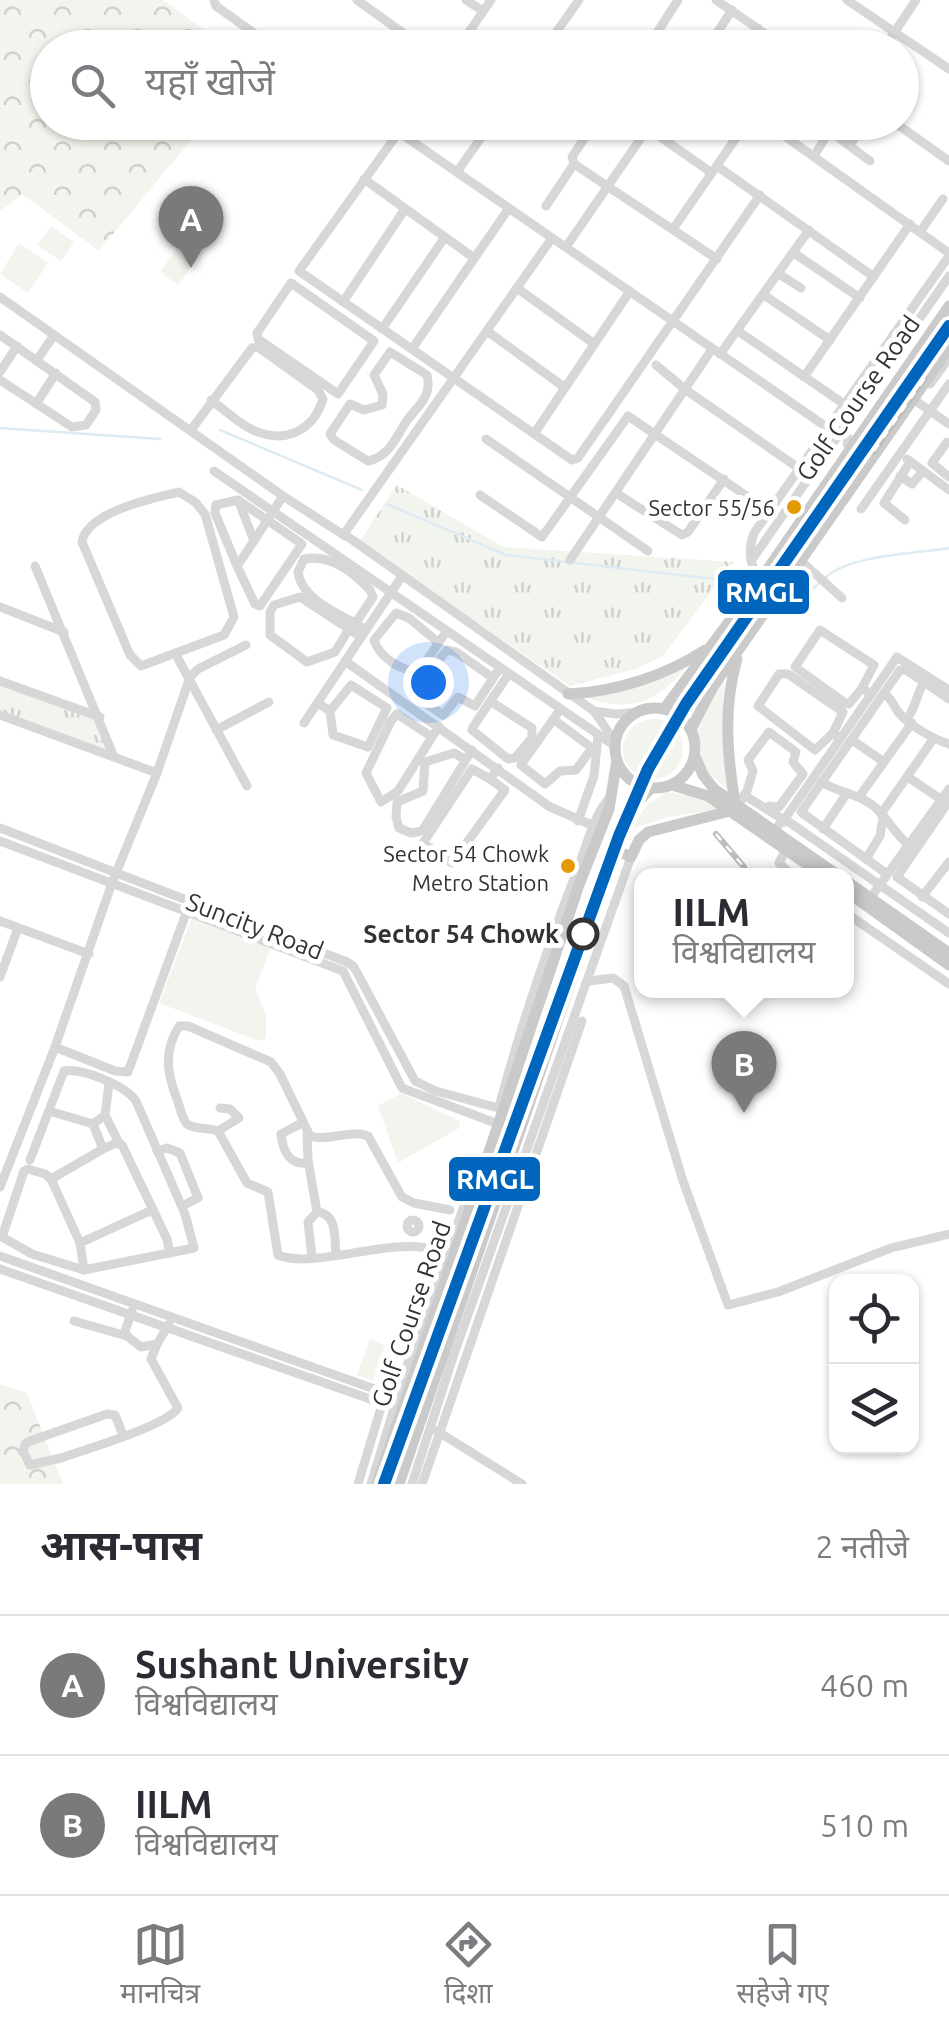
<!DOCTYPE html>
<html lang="hi">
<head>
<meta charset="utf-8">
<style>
  :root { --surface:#fff; --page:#f7f7f7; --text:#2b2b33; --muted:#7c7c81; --line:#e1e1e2; --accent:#7a7a7a }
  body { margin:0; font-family:Ubuntu,"Noto Sans Devanagari",sans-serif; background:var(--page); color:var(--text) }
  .controls { position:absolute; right:30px; bottom:30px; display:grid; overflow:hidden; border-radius:20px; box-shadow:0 2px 8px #0004 }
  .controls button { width:90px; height:90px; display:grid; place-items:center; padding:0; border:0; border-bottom:2px solid var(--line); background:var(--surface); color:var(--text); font:50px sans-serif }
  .you { position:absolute; left:428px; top:682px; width:35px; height:35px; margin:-25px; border:8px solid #fff; border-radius:50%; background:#1a73e8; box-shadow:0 0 0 15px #1a73e833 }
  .badge { display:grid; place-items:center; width:65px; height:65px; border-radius:50%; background:var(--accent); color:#fff; font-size:32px; font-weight:700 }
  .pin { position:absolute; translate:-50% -82px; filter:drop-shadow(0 2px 5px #0008) }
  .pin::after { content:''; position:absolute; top:52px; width:35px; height:30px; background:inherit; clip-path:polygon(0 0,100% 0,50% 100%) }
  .popup { position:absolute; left:634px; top:868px; width:220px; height:130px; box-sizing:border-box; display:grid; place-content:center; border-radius:20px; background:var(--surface); filter:drop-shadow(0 2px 8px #0005); font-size:32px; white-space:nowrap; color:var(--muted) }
  .popup b { font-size:38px; color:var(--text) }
  .popup::after { content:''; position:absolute; left:50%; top:100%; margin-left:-20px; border:20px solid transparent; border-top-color:var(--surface) }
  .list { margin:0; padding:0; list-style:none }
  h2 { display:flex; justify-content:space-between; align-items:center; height:130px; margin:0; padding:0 40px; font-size:42px }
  h2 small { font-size:32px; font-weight:400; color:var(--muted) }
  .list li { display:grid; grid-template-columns:65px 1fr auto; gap:30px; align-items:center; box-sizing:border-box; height:140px; padding:0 40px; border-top:2px solid var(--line) }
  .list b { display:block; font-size:38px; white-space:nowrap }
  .list p { margin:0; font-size:32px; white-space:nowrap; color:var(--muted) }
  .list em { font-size:32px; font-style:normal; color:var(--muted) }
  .icon { flex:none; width:55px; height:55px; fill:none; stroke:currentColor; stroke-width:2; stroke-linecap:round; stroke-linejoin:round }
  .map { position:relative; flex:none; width:949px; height:1484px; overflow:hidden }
  .search { position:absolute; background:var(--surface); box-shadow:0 2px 8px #0004; left:30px; right:30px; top:30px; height:110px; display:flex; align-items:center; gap:25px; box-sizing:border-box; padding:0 35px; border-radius:55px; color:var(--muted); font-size:38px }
  .sheet { height:410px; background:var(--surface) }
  nav { display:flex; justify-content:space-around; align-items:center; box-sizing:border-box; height:140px; border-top:2px solid var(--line); background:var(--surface); font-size:28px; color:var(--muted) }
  nav a { display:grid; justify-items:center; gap:5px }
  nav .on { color:var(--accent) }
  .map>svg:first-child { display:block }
  .green { fill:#f1f5ed }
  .forest { fill:url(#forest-crowns) }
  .park { fill:url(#park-tufts) }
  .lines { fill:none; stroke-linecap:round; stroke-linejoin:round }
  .stream { stroke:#ddebf3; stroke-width:2.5 }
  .minor { stroke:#d7d7d7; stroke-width:9 }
  .major { stroke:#cacaca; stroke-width:11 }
  .rail-casing { stroke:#bebebe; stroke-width:6 }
  .rail { stroke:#fff; stroke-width:2.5; stroke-dasharray:8; stroke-linecap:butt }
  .metro-1-casing { stroke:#fff; stroke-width:20 }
  .metro-1 { stroke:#0065bd; stroke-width:12 }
  .bus-dot { fill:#e39a05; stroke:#fff; stroke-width:4 }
  .stop-dot { fill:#fff; stroke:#333; stroke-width:5 }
  .labels { text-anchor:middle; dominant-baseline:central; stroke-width:10; stroke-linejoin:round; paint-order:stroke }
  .bus-label { font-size:22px; fill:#333; stroke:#fff; text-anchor:end }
  .street-label { font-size:25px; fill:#333; stroke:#fff }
  .stop-label { font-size:25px; font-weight:bold; fill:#333; stroke:#fff; text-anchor:end }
  .line-badge { stroke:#fff; stroke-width:4 }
  .badge-label { font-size:28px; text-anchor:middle; font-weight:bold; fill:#fff }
</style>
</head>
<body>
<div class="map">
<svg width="949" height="1484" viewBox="0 0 949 1484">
  <defs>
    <pattern id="forest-crowns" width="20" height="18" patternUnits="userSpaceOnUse" patternTransform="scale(2.5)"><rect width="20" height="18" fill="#f1f5ed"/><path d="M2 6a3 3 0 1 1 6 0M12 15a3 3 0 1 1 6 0" fill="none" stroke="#cfd2cc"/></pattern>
    <pattern id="park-tufts" width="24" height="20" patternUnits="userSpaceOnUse" patternTransform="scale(2.5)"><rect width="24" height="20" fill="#f1f5ed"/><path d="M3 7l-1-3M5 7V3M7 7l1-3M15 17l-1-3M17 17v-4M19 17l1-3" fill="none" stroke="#cfd2cc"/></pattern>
  </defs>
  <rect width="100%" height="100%" fill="#fff"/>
  <!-- green -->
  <g class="green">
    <path d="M51,226L74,242L61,261L37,245Z"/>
    <path d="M19,243L48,263L28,293L0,274Z"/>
    <path d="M180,244L198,257L178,285L160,272Z"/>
    <path d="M688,665C659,702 631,713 587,698L626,690Z"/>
    <path d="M724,676L722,734L728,789L704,770L697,724Z"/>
    <circle cx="653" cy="749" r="30"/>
    <path d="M667,792L705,799L718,809L669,817L629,830L648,804Z"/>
    <path d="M192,918L271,947L255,988L266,1016V1038L259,1041L159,1003Z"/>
    <path d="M401,1093L460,1121L459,1128L398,1163L378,1106Z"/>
    <path d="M370,1339L385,1345L373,1381L357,1375Z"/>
  </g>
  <!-- forest -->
  <g class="forest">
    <path d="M0,0H163L227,47L48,48V122L205,123L99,251L22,194L0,211Z"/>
    <path d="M0,1384L27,1393L63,1484H0Z"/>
  </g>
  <!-- park -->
  <g class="park">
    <path d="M397,485L503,547L733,562L663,656L636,669L570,686L359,542Z"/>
    <path d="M0,684L97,720L108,751L0,711Z"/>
  </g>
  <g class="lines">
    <!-- stream -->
    <g class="stream">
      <path d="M0,428L160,439"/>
      <path d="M220,430L362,490"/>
      <path d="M387,504L506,555L741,582"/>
      <path d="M787,607C808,600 818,579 838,569C870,554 914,554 949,548"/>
    </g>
    <!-- minor -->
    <g class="minor">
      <path d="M214,0L216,6L275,48"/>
      <path d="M357,0L424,48"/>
      <path d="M466,0L483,11"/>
      <path d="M716,0L786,48"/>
      <path d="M847,0L949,69"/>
      <path d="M458,48L491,0"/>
      <path d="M545,48L579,0"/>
      <path d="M647,48L678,0"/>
      <path d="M707,48L732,10"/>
      <path d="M745,48L758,28"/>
      <path d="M884,48L916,0"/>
      <path d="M384,122L828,428L877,453"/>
      <path d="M406,122L299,271L572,460L578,458L760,195"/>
      <path d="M595,122L572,157L574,164L717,259"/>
      <path d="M639,122L712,173"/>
      <path d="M765,122L949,253"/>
      <path d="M817,122L870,161"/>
      <path d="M894,122L949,161"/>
      <path d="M850,145L866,122"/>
      <path d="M814,156L835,122"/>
      <path d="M717,166L874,277"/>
      <path d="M457,172L492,122"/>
      <path d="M364,179L474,258"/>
      <path d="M546,206L574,164"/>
      <path d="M673,229L747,122"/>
      <path d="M920,232L943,199"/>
      <path d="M552,238L344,534L594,711L616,714L639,712"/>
      <path d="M566,247L652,122"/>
      <path d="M794,253L860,298"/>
      <path d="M779,274L801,288"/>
      <path d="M291,283L374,341L338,394L258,339L257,333Z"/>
      <path d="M517,288L593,343"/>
      <path d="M764,295L830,340"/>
      <path d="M0,297L283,496L345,536"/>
      <path d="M343,302L405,209"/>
      <path d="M382,329L445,237"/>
      <path d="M487,331L564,387"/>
      <path d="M738,331L844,404"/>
      <path d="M0,335L95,402L96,410L86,425L72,427L0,380"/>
      <path d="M412,349L509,208"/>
      <path d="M390,352L427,375C432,396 420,404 408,419C396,436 391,456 368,461L334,440L330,434L350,404L364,410L382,405L383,394L374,375Z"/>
      <path d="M720,354L809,230"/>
      <path d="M37,360L54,335"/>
      <path d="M656,365L686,390L800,469"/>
      <path d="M0,372L17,346"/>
      <path d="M804,377L910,224"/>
      <path d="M930,384L949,358"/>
      <path d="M913,399L949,424"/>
      <path d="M36,404L56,373"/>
      <path d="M191,430L252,348L258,347L318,390L323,399C313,432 283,445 251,429C237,422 224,409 211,400"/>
      <path d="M534,434L630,291"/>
      <path d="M486,439L648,551"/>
      <path d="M947,442L932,463L949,477"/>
      <path d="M847,444L871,461"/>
      <path d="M907,459L949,490"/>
      <path d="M214,471L615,746"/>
      <path d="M900,476L912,484L923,471"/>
      <path d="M179,492L195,502L205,514L234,617L224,635L141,666L130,655L82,542C87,512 152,498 179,492Z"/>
      <path d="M616,493L682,535L688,532L724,479"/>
      <path d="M480,495L542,537L628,416L769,511"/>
      <path d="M239,502L254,541"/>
      <path d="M861,509L949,384"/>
      <path d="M905,520L884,503L910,462"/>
      <path d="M570,560L712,349"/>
      <path d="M751,561L949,276"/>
      <path d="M801,561L842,598"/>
      <path d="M35,566L114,757"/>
      <path d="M237,566L215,513L216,505L238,500L302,544L260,606L255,604L237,566C253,543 268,519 283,496"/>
      <path d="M761,579C749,567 748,549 754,533L949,256"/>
      <path d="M0,607L64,632"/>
      <path d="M355,624L373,597L370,590C352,571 330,554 304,559L298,572C302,600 338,613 360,626L366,630"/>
      <path d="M349,629L335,652L307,662L270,635V612L274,605L300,597L361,637"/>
      <path d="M439,643L409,618L396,613L374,640C379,657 405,675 421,669L446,632"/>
      <path d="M175,653L247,786"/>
      <path d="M345,661L550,807L594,826"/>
      <path d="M493,678L456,652L447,650L414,691L415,696L443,715L458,697L475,706L499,669"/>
      <path d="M0,681L100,717"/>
      <path d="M862,688L874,665L820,630L795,667L845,703L849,704L862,688L871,694"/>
      <path d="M884,694C894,700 892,705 899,713C910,726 933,739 949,744"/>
      <path d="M490,701L532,728V738L515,758L508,759L472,730L473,727L508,675"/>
      <path d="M318,703L330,711L333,735L368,747L387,708L351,685L330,711"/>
      <path d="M594,711L615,742"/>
      <path d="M0,715L157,773"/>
      <path d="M553,719L592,748L576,770L560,771L545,784L521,765L523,762L560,710"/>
      <path d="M907,719C917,705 916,695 924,682"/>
      <path d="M304,723L402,576"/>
      <path d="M216,730L269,702"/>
      <path d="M833,733L843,712L788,674H779L758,706L815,750L833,733L840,738"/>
      <path d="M432,737L397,714L391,721L366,773L381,802L398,791L439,726"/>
      <path d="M852,740L884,762"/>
      <path d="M466,760L454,753L425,762L423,791L397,802L396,817L399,828L411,833L422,831L472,750"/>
      <path d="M908,777L942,800"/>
      <path d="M490,779L472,769L423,843L452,863L505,790L490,779L498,768"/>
      <path d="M821,782C839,793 862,794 878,810C890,822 896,835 909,845"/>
      <path d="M744,795L784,820L897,657L949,690"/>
      <path d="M859,797L912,723"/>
      <path d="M949,801L897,877L949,914"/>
      <path d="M738,805L747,791L753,771L748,760L769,732L796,752L793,762L803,774L779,807L769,806"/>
      <path d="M881,814L934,738"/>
      <path d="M578,821L594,776L598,735"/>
      <path d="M0,828L347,962L354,967L415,1081L436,1091L502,1109"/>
      <path d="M823,829L847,793"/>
      <path d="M775,830L781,822H789L949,933"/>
      <path d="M0,841L343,971L402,1088L501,1125"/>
      <path d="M786,849L779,863L793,876"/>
      <path d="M866,859L880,836L883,817"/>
      <path d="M887,874L801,812L900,670H906L949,699"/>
      <path d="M871,897L949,789"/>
      <path d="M922,897L949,862"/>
      <path d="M846,913L949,984"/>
      <path d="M0,921L89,954"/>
      <path d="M0,977L18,928"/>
      <path d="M589,981L613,978L624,986L683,1181L728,1305L778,1292L891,1248L949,1234"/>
      <path d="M55,1047L115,1071L128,1072L188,908"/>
      <path d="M500,1103C522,1022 549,943 579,865C588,842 594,813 612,795"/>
      <path d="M49,1111L93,1124L103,1149L116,1143L122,1145L167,1239L170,1253"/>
      <path d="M105,1115L119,1143"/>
      <path d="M302,1123L281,1134C283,1152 289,1165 308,1163"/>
      <path d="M93,1124L105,1115L109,1084"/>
      <path d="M218,1131L239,1118L230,1109L220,1108"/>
      <path d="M307,1134L308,1160L317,1212"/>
      <path d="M157,1151L167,1148L180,1153L198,1198L182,1206"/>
      <path d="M28,1169L45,1174L51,1179L80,1243L84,1270"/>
      <path d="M24,1171L2,1237L32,1254L84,1270L194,1248L185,1214L136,1101C125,1085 82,1068 64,1071L30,1160"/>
      <path d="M51,1179L103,1149"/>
      <path d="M0,1187L55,1047L112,883L157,773L190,677L198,669L246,645"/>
      <path d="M317,1212C338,1214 334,1237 336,1254"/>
      <circle cx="413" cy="1226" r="6"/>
      <path d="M80,1243L152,1210"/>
      <path d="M435,1250C391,1236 315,1270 278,1255L268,1192L247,1183L218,1131C209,1127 194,1130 187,1124C182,1119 180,1108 178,1102C167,1074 163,1052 179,1026H188L271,1062L280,1074L310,1136C329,1142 349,1129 368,1136L402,1197L414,1203L450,1210"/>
      <path d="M0,1256L397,1397"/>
      <path d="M312,1257L308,1222L317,1212"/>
      <path d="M0,1269L393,1407"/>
      <path d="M132,1311L125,1331L127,1336L141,1347L157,1344L169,1324"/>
      <path d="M74,1321L127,1336"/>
      <path d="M437,1431L522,1484"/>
      <path d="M123,1435L115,1415L107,1414L33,1440L26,1443L23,1451L30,1465L61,1458C86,1449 166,1426 178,1408L151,1359L157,1344"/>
      <path d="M358,1484L383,1401"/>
      <path d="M371,1484L413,1346L479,1165"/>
      <path d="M412,1484L455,1351L631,857"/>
      <path d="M422,1484L582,1021"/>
    </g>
    <!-- major -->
    <g class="major">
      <path d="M568,694C615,692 665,676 705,650"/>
      <circle cx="655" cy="748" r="40"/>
      <path d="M664,709L761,579L949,306"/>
      <path d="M691,729L714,685L949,348"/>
      <path d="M695,756L703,775L714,789L839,876"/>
      <path d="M672,785L708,796L824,876"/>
      <path d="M735,803C727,753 723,707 737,659"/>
      <path d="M618,851L631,857L639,840L648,832L730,811"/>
      <path d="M846,881L949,953"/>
      <path d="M846,891L949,965"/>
      <path d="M377,1484L579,885L609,809L617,760"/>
      <path d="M399,1484L625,824L635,805L651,788"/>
    </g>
    <!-- rail casing -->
    <g class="rail-casing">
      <g id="rail">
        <path d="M862,443L912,370"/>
        <path d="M874,451L925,378"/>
        <path d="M716,834L744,867"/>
      </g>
    </g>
    <!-- rail -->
    <use href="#rail" class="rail"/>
    <!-- metro-1 casing -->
    <g class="metro-1-casing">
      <path id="metro-1" d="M384,1484L619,836L648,769L686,704L949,326"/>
    </g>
    <!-- metro-1 -->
    <use href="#metro-1" class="metro-1"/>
  </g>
  <!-- markers -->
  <g class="bus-dot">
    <circle cx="794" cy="507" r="9"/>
    <circle cx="568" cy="866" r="9"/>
  </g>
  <circle class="stop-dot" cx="583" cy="934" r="14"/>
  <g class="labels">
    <!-- bus labels -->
    <g class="bus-label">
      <text x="775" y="507">Sector 55/56</text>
      <text x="549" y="853">Sector 54 Chowk<tspan x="549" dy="29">Metro Station</tspan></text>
    </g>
    <!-- street labels -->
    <g class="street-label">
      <text transform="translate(858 398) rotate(-55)">Golf Course Road</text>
      <text transform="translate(255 926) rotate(21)">Suncity Road</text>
      <text transform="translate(411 1314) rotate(-71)">Golf Course Road</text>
    </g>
    <!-- stop labels -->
    <g class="stop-label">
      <text x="559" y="934">Sector 54 Chowk</text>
    </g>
  </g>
  <g class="line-badge">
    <rect x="716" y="568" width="95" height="48" rx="10" fill="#0065bd"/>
    <rect x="447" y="1155" width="95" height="48" rx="10" fill="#0065bd"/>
  </g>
  <g class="badge-label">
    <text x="764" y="602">RMGL</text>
    <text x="495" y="1189">RMGL</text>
  </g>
</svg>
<div class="controls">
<button><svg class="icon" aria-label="locate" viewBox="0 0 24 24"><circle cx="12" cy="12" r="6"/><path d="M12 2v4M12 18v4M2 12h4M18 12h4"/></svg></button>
<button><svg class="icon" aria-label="layers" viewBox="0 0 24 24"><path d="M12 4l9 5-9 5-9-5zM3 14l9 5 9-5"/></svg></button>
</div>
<div class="you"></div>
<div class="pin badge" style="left:191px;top:268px">A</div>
<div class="pin badge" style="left:744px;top:1113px">B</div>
<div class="popup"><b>IILM</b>विश्वविद्यालय</div>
<div class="search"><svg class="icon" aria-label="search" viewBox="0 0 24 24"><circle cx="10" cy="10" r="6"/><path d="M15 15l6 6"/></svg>यहाँ खोजें</div>
</div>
<section class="sheet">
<h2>आस-पास<small>2 नतीजे</small></h2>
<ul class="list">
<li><span class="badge">A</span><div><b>Sushant University</b><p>विश्वविद्यालय</p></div><em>460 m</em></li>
<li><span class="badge">B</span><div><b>IILM</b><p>विश्वविद्यालय</p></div><em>510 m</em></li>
</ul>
</section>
<nav>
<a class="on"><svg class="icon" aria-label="map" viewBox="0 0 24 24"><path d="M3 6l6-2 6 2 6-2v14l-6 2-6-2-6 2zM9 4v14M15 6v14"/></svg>मानचित्र</a>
<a><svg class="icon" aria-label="directions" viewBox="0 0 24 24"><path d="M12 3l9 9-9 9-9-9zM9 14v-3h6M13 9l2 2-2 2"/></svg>दिशा</a>
<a><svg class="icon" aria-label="saved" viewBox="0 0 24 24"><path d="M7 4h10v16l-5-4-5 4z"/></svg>सहेजे गए</a>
</nav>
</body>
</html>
